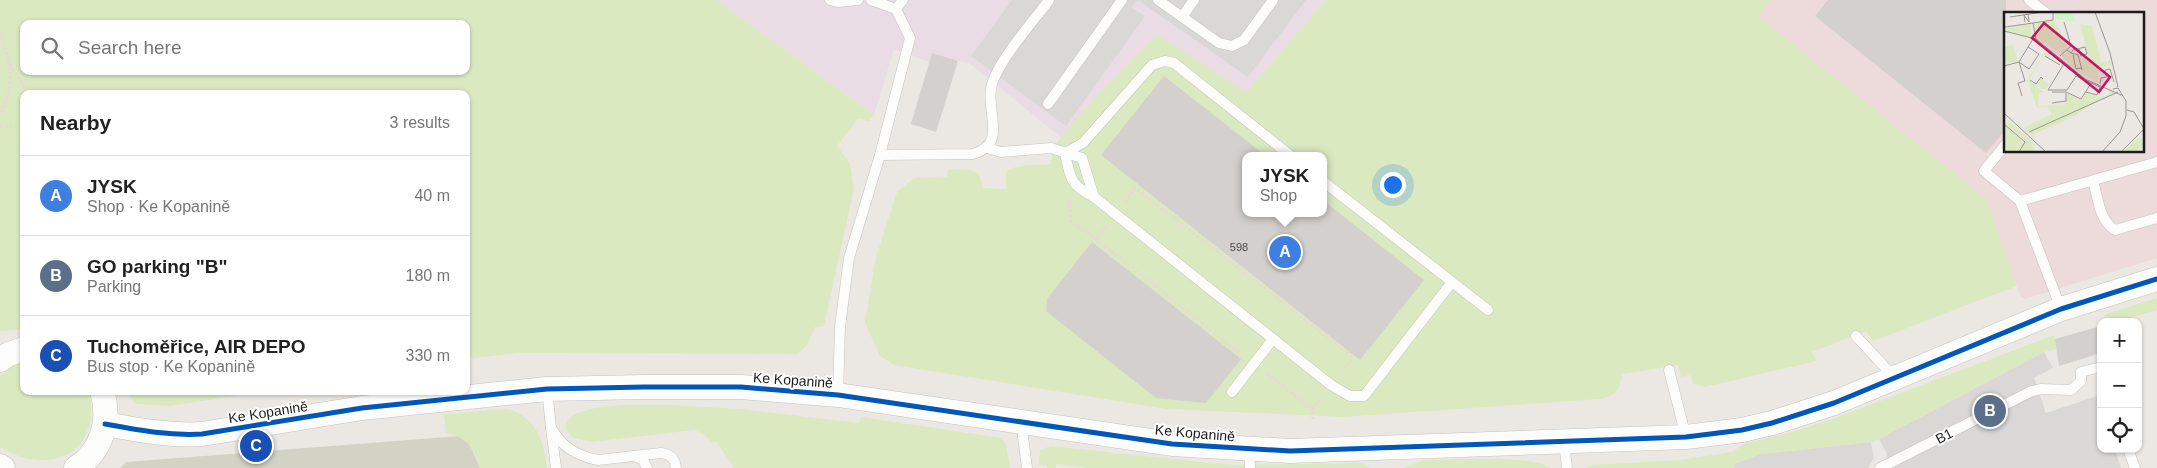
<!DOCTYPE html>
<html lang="en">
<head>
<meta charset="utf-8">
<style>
  :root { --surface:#fff; --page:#f2f2f2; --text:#222; --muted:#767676; --line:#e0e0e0; --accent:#646362 }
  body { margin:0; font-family:Arial,sans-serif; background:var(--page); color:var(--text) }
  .controls { position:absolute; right:15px; bottom:15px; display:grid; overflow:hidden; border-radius:10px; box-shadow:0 1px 4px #0004 }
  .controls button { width:45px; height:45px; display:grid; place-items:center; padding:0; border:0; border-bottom:1px solid var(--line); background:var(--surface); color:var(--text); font:25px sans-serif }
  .you { position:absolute; left:1392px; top:184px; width:18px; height:18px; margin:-12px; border:4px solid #fff; border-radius:50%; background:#1a73e8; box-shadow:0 0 0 8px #1a73e833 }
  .badge { display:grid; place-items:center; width:32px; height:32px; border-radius:50%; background:var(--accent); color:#fff; font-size:16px; font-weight:700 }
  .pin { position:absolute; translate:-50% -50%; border:2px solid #fff; box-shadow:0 1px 5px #0006 }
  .popup { position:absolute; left:1242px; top:152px; width:85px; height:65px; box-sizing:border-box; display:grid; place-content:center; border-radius:10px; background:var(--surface); filter:drop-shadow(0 1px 4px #0005); font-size:16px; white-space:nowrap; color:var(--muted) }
  .popup b { font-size:19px; color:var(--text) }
  .popup::after { content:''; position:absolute; left:50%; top:100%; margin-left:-10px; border:10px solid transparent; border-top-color:var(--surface) }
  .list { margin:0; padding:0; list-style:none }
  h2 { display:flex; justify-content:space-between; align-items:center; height:65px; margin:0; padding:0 20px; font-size:21px }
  h2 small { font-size:16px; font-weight:400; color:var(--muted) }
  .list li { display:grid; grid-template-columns:32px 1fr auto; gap:15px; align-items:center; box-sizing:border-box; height:80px; padding:0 20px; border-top:1px solid var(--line) }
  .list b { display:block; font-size:19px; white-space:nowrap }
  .list p { margin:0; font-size:16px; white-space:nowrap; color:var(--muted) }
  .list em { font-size:16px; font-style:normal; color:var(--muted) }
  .icon { flex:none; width:28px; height:28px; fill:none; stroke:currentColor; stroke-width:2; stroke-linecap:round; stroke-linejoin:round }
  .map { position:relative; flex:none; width:2157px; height:468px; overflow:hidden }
  .search { position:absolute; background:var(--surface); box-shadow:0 1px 4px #0004; left:20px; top:20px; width:450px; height:55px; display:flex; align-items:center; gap:12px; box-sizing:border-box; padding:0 18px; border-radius:10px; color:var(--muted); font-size:19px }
  .panel { position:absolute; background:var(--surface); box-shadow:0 1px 4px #0004; left:20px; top:90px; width:450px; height:305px; border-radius:10px }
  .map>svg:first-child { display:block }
  .commercial { fill:#eddada; fill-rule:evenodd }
  .industrial { fill:#e9dce5 }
  .religious { fill:#d9d8d6 }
  .construction { fill:#d4d2c5 }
  .grass { fill:#dbe9c1; fill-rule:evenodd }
  .building { fill:#d3d0cd }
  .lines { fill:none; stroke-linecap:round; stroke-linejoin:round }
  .service-casing { stroke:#c3c2c0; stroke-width:11 }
  .tertiary-casing { stroke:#c3c2c0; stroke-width:25 }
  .path { stroke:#ead8d7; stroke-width:3; stroke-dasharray:2.5 2.5; stroke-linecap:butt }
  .service { stroke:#fcfcfb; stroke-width:10 }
  .tertiary { stroke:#fcfcfb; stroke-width:24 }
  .cycleway-casing { stroke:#fff; stroke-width:8 }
  .cycleway { stroke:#0057b8; stroke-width:5 }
  .labels { text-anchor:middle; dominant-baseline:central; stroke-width:4; stroke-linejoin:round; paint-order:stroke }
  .number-label { font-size:11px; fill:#4a4948 }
  .street-label { font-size:14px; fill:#1c1c1c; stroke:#fff }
  .inset-road { fill:none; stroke:#989694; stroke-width:1 }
  .view { fill:#c2185b; fill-opacity:0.15; stroke:#c2185b; stroke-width:2.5 }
  .inset-edge { fill:none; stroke:#1c1c1c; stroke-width:2.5 }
</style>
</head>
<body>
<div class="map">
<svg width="2157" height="468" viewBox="0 0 2157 468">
  <rect width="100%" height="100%" fill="#ebe8e4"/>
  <!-- commercial -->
  <path class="commercial" d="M1770,0H2157V258L2025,299L2020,295L1987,200L1757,16ZM2006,14H2143V151H2006Z"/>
  <!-- industrial -->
  <path class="industrial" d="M717,0H1325L1246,92L1091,102L1062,138L969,63L958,61L930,62L894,49L874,115Z"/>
  <!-- religious -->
  <g class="religious">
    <path d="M1012,0H1306L1248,77L1138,0L1131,7L1145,16L1066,126L971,56Z"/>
    <path d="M2044,352L2053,368L2034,378L2046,413L2097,396L2101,408V449H2115L2121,468H1886L1887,454L1879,439Z"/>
    <path d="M1871,442L1874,458L1868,468H1734L1733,464L1761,454Z"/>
  </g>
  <!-- construction -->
  <path class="construction" d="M460,436L470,445L480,468H120L126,462Z"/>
  <!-- grass -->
  <g class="grass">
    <path d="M0,0H717L874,115L869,121L858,119L837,146L850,163L854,189L824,326L815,327L808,344L798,354L519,353L466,359V94H24V329L0,331ZM24,24H466V71H24Z"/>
    <path d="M1325,0H1770L1757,16L1987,200L2017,286L1873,341L1866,331L1812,352L1817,361L1705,387L1694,384L1690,375L1681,377L1678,365L1623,374C1618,391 1618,395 1600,399L1343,417L1166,409L894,365L880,356L865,323L876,257L897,192L914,178L946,177L949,169L970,170L979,174L983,188L1006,189C1006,184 1005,177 1006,173C1009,164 1043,165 1051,164L1054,146L1091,102L1157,34L1246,92ZM1246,156H1324V213H1246Z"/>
    <path d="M2157,298V310L2117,322H2106L2104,317L2106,314Z"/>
    <path d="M2054,335L2057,349L2044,352L1879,439L1871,442L1761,454L1733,464L1734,468H1585L1592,465L1680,460L1732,452L1746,443L1789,433L1838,417Z"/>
    <path d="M24,362V391H87C92,400 92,412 90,422C80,467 33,468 0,447V376L14,365Z"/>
    <path d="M126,391H268L169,406L135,404Z"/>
    <path d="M669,405L740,409L859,423L861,417L1002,438L1006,444L1010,468H734L716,441L712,443L706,436L695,430L591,442L573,438L566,430C561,400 649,405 669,405Z"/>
    <path d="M507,409C537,417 544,441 547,468H480C474,448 467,437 446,433L444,414Z"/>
    <path d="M1051,446L1231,465L1363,463L1369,468H1087L1056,464V468H1047L1046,465H1039L1040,450Z"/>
    <path d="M1424,460C1451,460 1532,454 1551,468H1403Z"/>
  </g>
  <!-- building -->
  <g class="building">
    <path d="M1828,0H2006V129L1986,153L1815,16Z"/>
    <path d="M932,53L958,61L936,132L911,124Z"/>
    <path d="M1164,76L1266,156H1246V213H1324V201L1424,280L1360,360L1101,155Z"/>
    <path d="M1092,242L1241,359L1206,403L1156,398L1046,311L1047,299Z"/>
    <path d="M2101,326V353L2059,366L2055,339Z"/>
  </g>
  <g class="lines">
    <!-- service casing -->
    <g class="service-casing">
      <g id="service">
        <path d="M830,0L838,2L858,0"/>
        <path d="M1158,0L1219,43L1232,46L1244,40L1273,0"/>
        <path d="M2029,0L2047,14"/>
        <path d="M896,9L903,0"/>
        <path d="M1182,17L1194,0"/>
        <path d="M1048,104L1122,0"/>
        <path d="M2006,144L1984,171L2020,201L2061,309"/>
        <path d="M987,148L1001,152L1051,148L1082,158L1094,197"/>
        <path d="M1065,153C1070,178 1070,185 1094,197L1331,385L1350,396H1364L1452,282"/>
        <path d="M1065,153L1083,143L1152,65L1165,61L1174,63L1291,156"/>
        <path d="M880,155L973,154C1007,144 987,115 991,89C994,65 1034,21 1049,0"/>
        <path d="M2093,181C2098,198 2099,220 2115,230L2157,218"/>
        <path d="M1324,182L1488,310"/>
        <path d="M2020,201L2157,162"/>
        <path d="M1856,336L1894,377"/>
        <path d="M1669,370L1686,437"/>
        <path d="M547,389L551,428"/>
        <path d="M1232,392L1273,339"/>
        <path d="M838,395L840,327L849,258L880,155L910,38L896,9L871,0"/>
        <path d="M1021,421L1027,468"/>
        <path d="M1564,442L1567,468"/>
        <path d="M1249,448L1250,468"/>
        <path d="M2128,449L2135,468"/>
        <path d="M634,456L643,460L647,468"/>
        <path d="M556,468L551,428C562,447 577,456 598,460L661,453C671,454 675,459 676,468"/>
        <path d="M1880,468L2032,391L2041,389L2071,390L2081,381V372L2101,367"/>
      </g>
    </g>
    <!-- tertiary casing -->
    <g class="tertiary-casing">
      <g id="tertiary">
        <path d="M0,360L9,354L24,349"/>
        <path d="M105,424C138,430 169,436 202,434L362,408L547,389L644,387H741L838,395L1172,444L1290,451L1686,437L1742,430L1772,423L1834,403L2061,309L2157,279"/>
        <path d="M0,466L3,468"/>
        <path d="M76,468C102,451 111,421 102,391"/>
      </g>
    </g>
    <!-- path -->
    <g class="path">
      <path d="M0,33C12,69 15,80 0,116"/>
      <path d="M10,64L29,94"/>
      <path d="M0,126L24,128"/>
      <path d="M1069,200L1071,221L1096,239L1106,225"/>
      <path d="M1125,202L1135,188L1353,357L1340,373"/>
      <path d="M1096,239L1241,354"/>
      <path d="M1267,374L1313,410V421"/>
      <path d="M1313,410L1321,398"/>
    </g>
    <!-- service -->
    <use href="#service" class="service"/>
    <!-- tertiary -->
    <use href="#tertiary" class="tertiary"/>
    <!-- cycleway casing -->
    <g class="cycleway-casing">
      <path id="cycleway" d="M105,424C138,430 169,436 202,434L362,408L547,389L644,387H741L838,395L1172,444L1290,451L1686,437L1742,430L1772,423L1834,403L2061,309L2157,279"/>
    </g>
    <!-- cycleway -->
    <use href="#cycleway" class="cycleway"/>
  </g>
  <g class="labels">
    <!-- number labels -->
    <g class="number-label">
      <text x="1239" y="247">598</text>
    </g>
    <!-- street labels -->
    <g class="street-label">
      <text transform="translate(793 380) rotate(4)">Ke Kopanině</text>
      <text transform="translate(268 412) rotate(-9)">Ke Kopanině</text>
      <text transform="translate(1195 433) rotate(5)">Ke Kopanině</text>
      <text transform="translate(1944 436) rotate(-27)">B1</text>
    </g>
  </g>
  <!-- overview -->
  <g transform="translate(2004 12)">
    <rect width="140" height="140" fill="#ebe8e4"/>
    <path d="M50,8L64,37L57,42L35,28L31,20L30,12ZM27,12V25L1,19L2,16ZM76,12L88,14L97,50L107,49L108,53L94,56L95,71L71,58L58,44L63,40L75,41L76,45L84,44ZM9,33L14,49L0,52V35ZM43,37L44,44L49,46L51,42L60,50L40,43L25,68L32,74L37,66L45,73L42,77H37L35,73L33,74L38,79H42L35,81L34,94L61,93L63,81L77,88L81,81L96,85L105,83V77L110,79L109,84L98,86L69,105L28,123L46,140L4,103L20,116L48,102L43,95H33L23,68ZM0,104L39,140L27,131L32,140H16L22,129L0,111L6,112ZM0,112L21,132L15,140H0ZM134,126L140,127V134L131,140H118Z" fill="#dbe9c1"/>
    <path d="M50,0H68L72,10L52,7Z" fill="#d2f2cd"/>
    <path class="inset-road" d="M91,0L106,41L114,75M6,5L39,0M21,10L20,3L25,10L24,2M29,11L49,8V0M1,15L29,11L32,27M0,19L32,27L81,67L117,83M24,35L35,42L25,57L15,50L24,35L29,27M63,38L67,41L69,38L81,35L83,42L77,44L75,37M67,41L74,43L78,58M69,43L72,57L77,56M41,44L56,53M56,44L67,34L60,10M61,50L44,78H63L72,64L76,66M0,54L15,50L21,69L14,71L18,84M76,66L96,75L93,83L82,80M26,68L32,72L37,65L39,67M96,72L97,66L103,65L101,58L106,57L110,70M48,80H62L77,87L86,73M48,91L62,89V81M0,101L42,140M0,112L21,130L15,140M25,120L114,80M98,140L116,120L122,104V89L114,76L109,77M117,140L140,117L130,100L123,98"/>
    <path class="view" d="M40,11L106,65L95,80L28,26Z"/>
    <rect width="140" height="140" class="inset-edge"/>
  </g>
</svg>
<div class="controls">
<button>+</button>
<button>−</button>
<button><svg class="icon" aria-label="locate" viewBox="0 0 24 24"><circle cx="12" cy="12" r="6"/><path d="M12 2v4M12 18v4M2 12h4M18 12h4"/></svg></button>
</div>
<div class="you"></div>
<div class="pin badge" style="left:1285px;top:252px;background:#3f7fe0">A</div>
<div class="popup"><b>JYSK</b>Shop</div>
<div class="pin badge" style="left:1990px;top:411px;background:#5c6f8a">B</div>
<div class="pin badge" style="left:256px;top:446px;background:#1a4fb4">C</div>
<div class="search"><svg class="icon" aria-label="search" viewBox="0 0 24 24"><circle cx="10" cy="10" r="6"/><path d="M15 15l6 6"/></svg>Search here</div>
<section class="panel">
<h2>Nearby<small>3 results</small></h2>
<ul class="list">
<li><span class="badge" style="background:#3f7fe0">A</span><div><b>JYSK</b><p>Shop · Ke Kopanině</p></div><em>40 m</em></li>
<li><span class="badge" style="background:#5c6f8a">B</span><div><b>GO parking &quot;B&quot;</b><p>Parking</p></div><em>180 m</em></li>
<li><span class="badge" style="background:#1a4fb4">C</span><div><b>Tuchoměřice, AIR DEPO</b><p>Bus stop · Ke Kopanině</p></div><em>330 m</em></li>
</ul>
</section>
</div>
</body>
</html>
